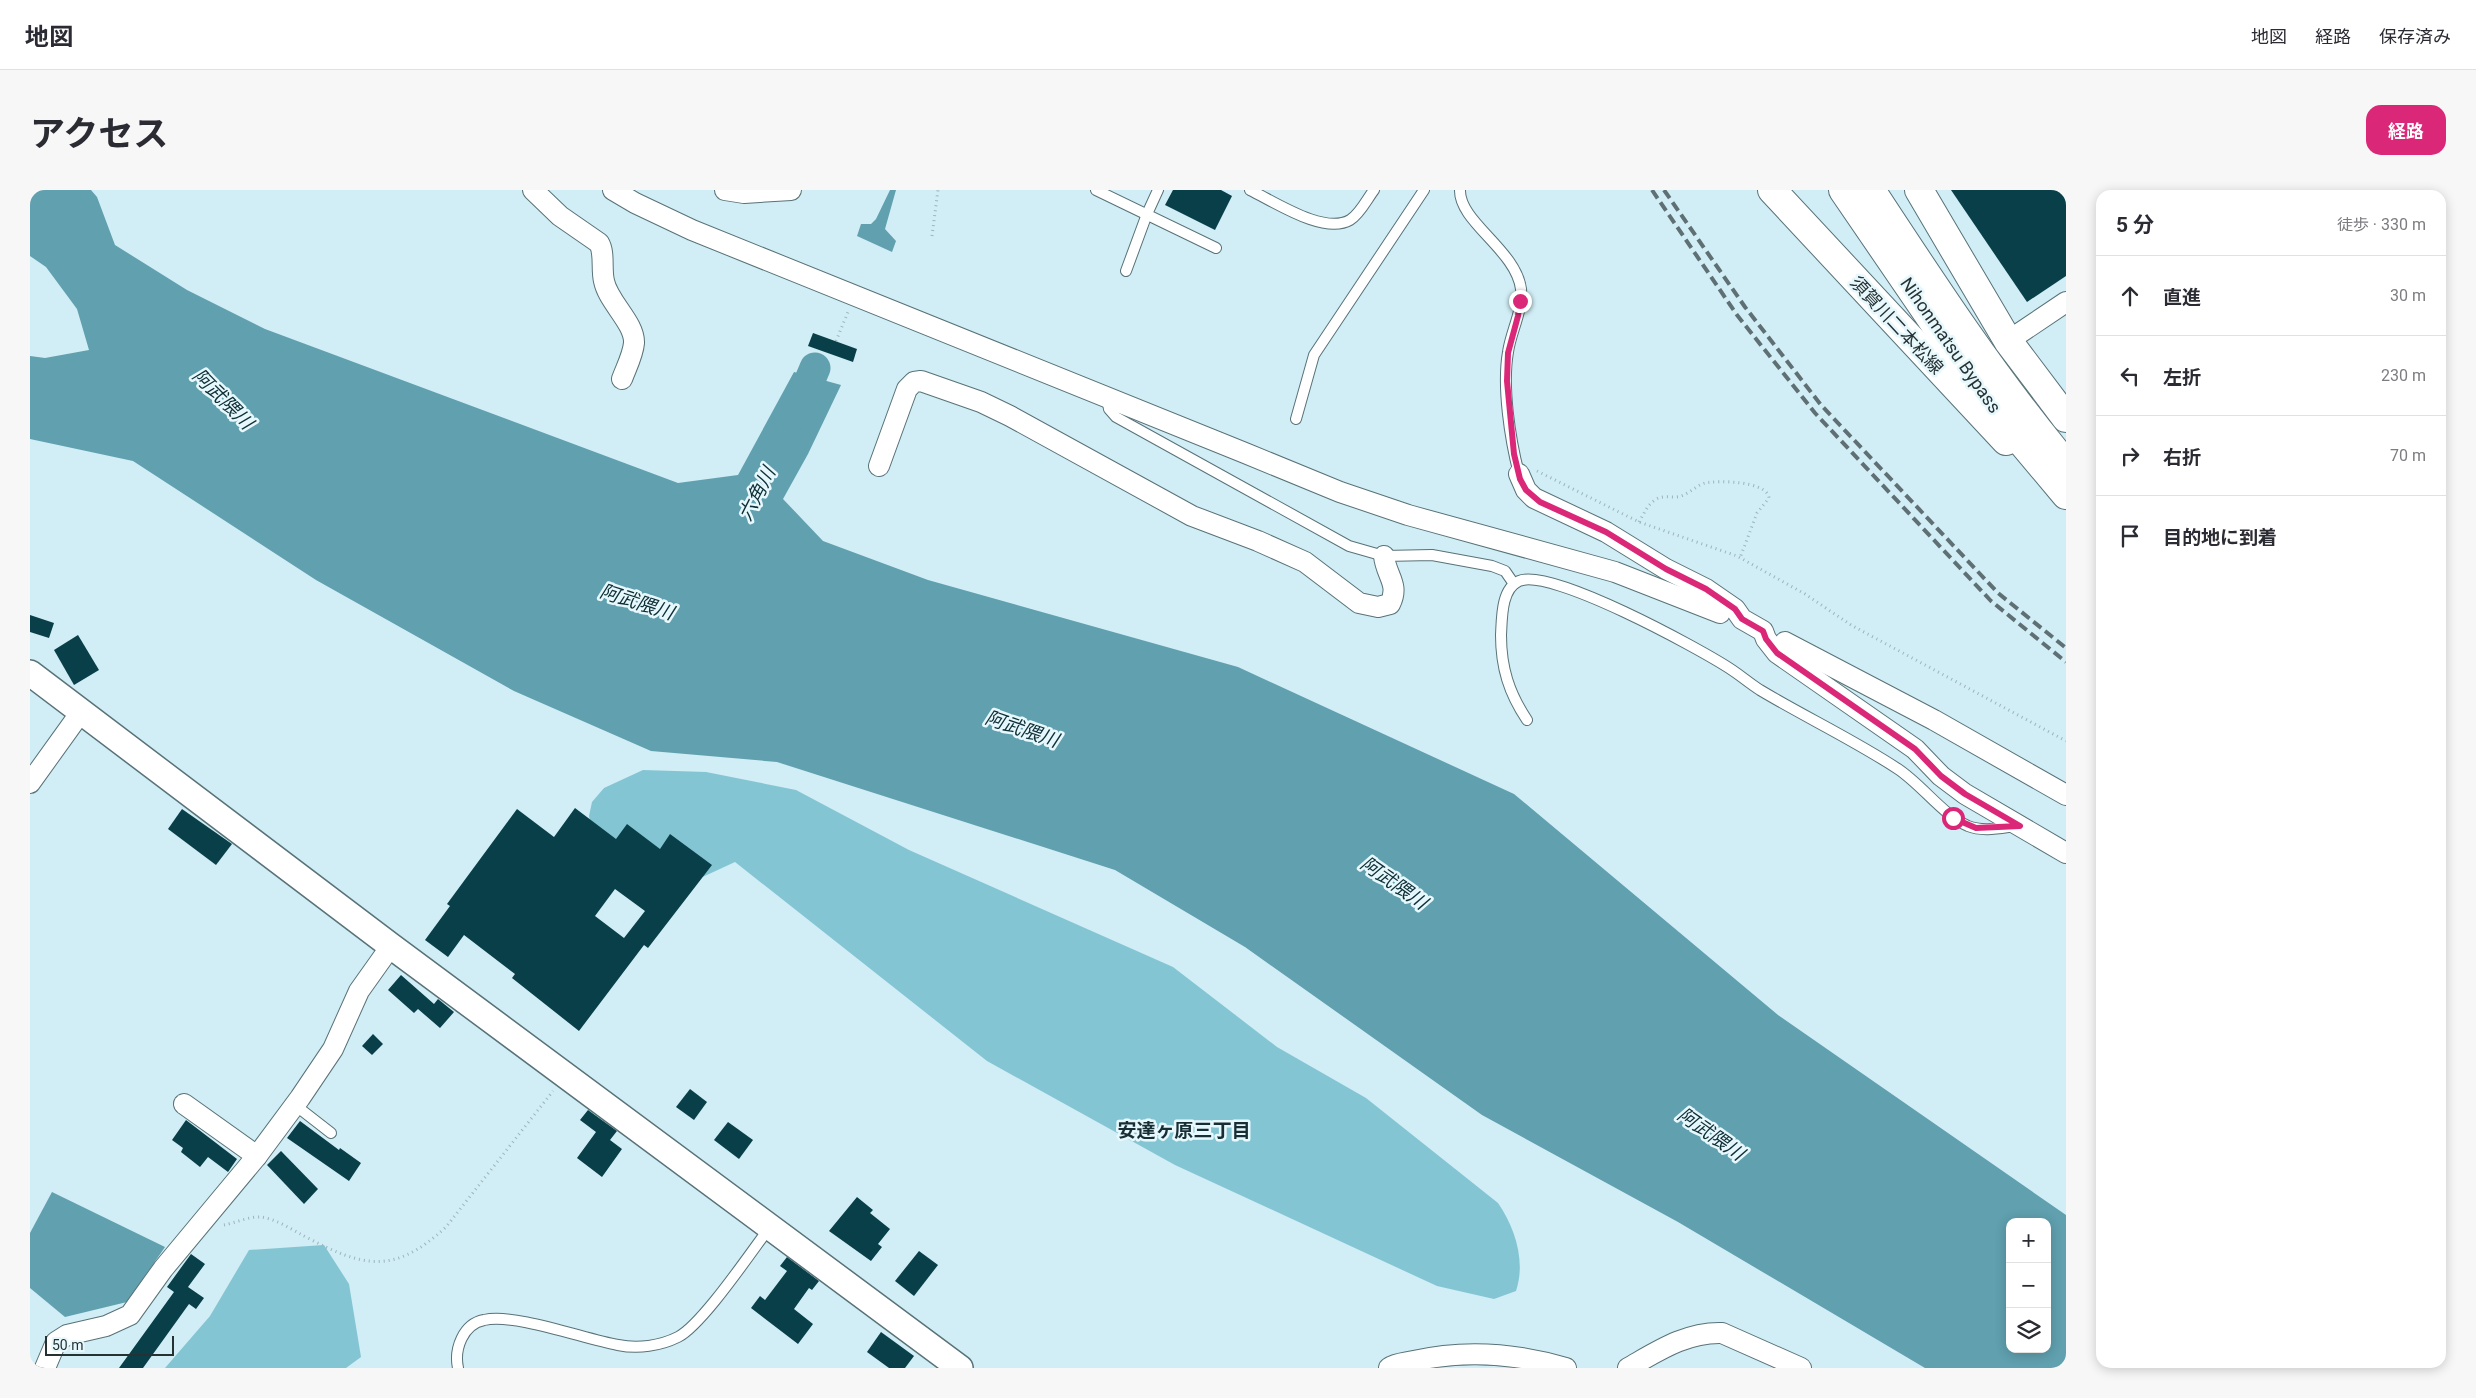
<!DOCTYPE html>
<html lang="ja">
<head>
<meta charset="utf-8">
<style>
  :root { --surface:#fff; --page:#f7f7f7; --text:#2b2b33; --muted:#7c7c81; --line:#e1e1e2; --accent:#db2777 }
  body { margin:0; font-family:Roboto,"Noto Sans JP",sans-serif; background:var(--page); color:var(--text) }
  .controls { position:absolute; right:15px; bottom:15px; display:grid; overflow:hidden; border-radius:10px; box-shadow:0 2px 12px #0003 }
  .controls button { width:45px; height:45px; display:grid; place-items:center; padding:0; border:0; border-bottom:1px solid var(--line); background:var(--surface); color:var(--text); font:25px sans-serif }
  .scale { position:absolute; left:15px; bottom:12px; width:129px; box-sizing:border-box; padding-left:5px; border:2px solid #263133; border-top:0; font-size:14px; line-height:18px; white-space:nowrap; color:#263133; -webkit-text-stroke:4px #e7f8fd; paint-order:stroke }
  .stop { position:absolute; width:15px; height:15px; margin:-11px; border:4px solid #db2777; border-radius:50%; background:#fff }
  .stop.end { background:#db2777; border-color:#fff; box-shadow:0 1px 5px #0008 }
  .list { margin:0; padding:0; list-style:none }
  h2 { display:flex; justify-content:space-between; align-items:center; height:65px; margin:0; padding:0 20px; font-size:21px }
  h2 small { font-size:16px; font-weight:400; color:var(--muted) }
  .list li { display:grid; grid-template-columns:32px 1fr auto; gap:15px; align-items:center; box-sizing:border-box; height:80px; padding:0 20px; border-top:1px solid var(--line) }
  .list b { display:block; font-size:19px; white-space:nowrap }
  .list em { font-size:16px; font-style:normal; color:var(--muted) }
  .icon { flex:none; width:28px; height:28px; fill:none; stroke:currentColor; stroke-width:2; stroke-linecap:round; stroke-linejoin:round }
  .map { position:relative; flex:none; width:2036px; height:1178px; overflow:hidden; border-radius:15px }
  header { display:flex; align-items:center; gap:30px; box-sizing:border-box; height:70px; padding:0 25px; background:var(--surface); border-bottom:1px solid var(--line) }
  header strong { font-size:24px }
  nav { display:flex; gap:28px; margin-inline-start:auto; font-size:18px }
  .intro { display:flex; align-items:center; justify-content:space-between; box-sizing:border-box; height:120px; padding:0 30px }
  h1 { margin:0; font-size:35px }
  .button { padding:12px 22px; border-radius:15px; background:var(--accent); color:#fff; font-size:18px; font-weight:700 }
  main { display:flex; gap:30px; padding:0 30px }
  aside { flex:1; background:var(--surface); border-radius:15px; box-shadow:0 2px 12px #0003 }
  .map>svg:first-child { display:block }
  .forest { fill:#84c5d4 }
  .water { fill:#60a0af; fill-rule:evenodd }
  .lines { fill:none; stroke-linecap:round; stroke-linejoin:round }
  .river { stroke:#60a0af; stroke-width:31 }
  .building { fill:#093f49; fill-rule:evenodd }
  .service-casing { stroke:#587278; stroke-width:12 }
  .minor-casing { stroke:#587278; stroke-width:22 }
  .tertiary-casing { stroke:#587278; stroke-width:28 }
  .secondary-casing { stroke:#587278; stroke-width:30 }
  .trunk-casing { stroke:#587278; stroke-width:30 }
  .path { stroke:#9db4ba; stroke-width:3; stroke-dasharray:1 4; stroke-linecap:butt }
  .service { stroke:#fff; stroke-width:10 }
  .minor { stroke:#fff; stroke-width:20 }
  .tertiary { stroke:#fff; stroke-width:25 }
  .secondary { stroke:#fff; stroke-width:28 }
  .trunk { stroke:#fff; stroke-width:28 }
  .rail { stroke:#5f7074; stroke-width:4; stroke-dasharray:10 5; stroke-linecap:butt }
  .route { stroke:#db2777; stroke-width:6 }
  .labels { text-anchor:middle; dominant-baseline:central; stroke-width:5; stroke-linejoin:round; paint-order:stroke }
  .street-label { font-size:18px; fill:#263133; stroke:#e7f8fd }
  .water-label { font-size:19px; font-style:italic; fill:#0d2e35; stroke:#e7f8fd }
  .neighbourhood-label { font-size:19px; font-weight:bold; fill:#162e34; stroke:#e7f8fd }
</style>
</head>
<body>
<header>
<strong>地図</strong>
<nav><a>地図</a><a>経路</a><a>保存済み</a></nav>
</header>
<div class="intro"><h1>アクセス</h1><a class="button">経路</a></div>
<main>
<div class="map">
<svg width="2036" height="1178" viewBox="0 0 2036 1178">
  <rect width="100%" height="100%" fill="#d1edf5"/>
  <!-- forest -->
  <g class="forest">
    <path d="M613,580L676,582L766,600L879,660L1143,777L1247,857L1336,908L1468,1013C1485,1038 1496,1071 1486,1101L1464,1109L1407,1096L1145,975L957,871L705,672L627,708L564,652L559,626L562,612L574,598Z"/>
    <path d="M294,1055L319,1094L331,1167L316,1178H135L180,1126L219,1060Z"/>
  </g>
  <!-- water -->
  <g class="water">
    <path d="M0,0H61L67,7L85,55L157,100L235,139L648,293L708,285L764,182L811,195L778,264L753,309L793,351L898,390L1208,477L1484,604L1748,825L2036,1025V1178H1895L1648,1032L1452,925L1215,757L1085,680L747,572L621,561L484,501L286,390L103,271L0,249V166L15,168L59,160L47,119L16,77L0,66ZM1980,1032H2017V1159H1980Z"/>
    <path d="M860,0H866L855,39L866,51L862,62L827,46L831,34H841L846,29Z"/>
    <path d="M22,1002L135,1057L97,1112L35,1127L0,1098V1043Z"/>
  </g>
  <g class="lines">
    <!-- river -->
    <path class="river" d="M765,225L785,178"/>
  </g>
  <!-- building -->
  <g class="building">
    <path d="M1143,0H1191L1202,6L1185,40L1135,15Z"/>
    <path d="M1921,0H2036V86L1997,112Z"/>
    <path d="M783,143L827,159L823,172L778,156Z"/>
    <path d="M0,425L24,433L19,448L0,442Z"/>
    <path d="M48,445L69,480L44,495L24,460Z"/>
    <path d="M545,618L586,649L597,634L630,659L640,644L682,675L618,758L614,755L549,841L482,788L485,784L434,745L418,767L395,750L420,716L417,714L487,619L524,647ZM585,699L615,721L594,748L565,726Z"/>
    <path d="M152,619L202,654L186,675L138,639Z"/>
    <path d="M371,785L404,814L408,809L424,822L410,838L388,819L384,823L358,800Z"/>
    <path d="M343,844L353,854L342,865L332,856Z"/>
    <path d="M660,899L677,912L664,930L646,917Z"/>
    <path d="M558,920L587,941L580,950L592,959L572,987L547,968L566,942L550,930Z"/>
    <path d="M156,930L207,969L198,982L178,967L170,977L151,962L153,958L142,950Z"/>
    <path d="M270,931L309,960L310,958L331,973L319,991L257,948Z"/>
    <path d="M698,932L723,950L709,969L684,950Z"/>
    <path d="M251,961L288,999L274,1014L237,975Z"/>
    <path d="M827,1007L843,1020L840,1023L860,1039L848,1054L852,1057L841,1071L799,1041Z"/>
    <path d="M889,1061L908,1075L884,1106L865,1091Z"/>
    <path d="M161,1064L175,1074L158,1097L174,1108L166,1119L159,1114L113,1178H89L144,1102L137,1097Z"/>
    <path d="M757,1067L789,1091L782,1100L779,1098L764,1119L783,1134L768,1154L721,1118L730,1106L735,1110L757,1081L750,1076Z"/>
    <path d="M851,1142L884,1166L875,1178H859L837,1162Z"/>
  </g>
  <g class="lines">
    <!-- service casing -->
    <g class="service-casing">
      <g id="service">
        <path d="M1066,0L1186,58"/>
        <path d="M1220,0C1245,12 1294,45 1320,30C1330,24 1337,9 1344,0"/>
        <path d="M1430,0C1429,32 1486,60 1491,99C1493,121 1481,141 1478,162C1472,197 1480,249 1489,284"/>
        <path d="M1096,81L1117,24L1128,0"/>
        <path d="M1077,208L1079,219L1086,227L1319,356L1354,366L1402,365L1462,376L1475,381L1484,394"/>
        <path d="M1266,229L1284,165L1394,0"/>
        <path d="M1497,530C1479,503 1471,478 1471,445C1472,428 1471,399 1489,391C1520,377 1668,458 1699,478C1710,485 1719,493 1730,500C1775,527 1824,550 1868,579C1892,595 1913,625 1938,636C1953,642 1970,638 1986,636"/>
        <path d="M265,915L301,943"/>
        <path d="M428,1178C424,1159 433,1134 454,1130C486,1123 554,1149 588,1155C608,1159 630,1156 648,1147C672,1135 721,1062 740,1037"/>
      </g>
    </g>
    <!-- minor casing -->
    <g class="minor-casing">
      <g id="minor">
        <path d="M503,0L530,26L569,53C575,63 571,79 574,91C578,112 605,133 604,153C603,165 596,178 592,189"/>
        <path d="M583,0L605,13L662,40L1215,263L1310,302L1378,325L1585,382L1690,423"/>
        <path d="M695,0L714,3L761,0"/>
        <path d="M1978,151L2036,112"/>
        <path d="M849,276L877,199L884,192L891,191L951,212L980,226L1162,326L1228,351L1275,372L1329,413L1348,417L1360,414C1370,394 1356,386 1354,366"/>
        <path d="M1489,284L1496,300L1504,308L1576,342L1636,379L1676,399L1705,419L1712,429L1733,441L1736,449L1747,463L1885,559L1911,586L1935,604L2036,663"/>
        <path d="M1755,452L1904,530L2036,605"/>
        <path d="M0,593L51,522"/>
        <path d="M154,914L227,966"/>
        <path d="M15,1178L26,1152L37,1145L76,1136L100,1125L133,1079L227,966L270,908L303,859L329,801L361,756"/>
        <path d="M1359,1178C1366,1173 1376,1173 1384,1171C1436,1159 1485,1163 1536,1178"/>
        <path d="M1598,1178C1628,1161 1656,1142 1692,1143L1771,1178"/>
      </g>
    </g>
    <!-- tertiary casing -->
    <g class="tertiary-casing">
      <path id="tertiary" d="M0,483L361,756L930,1178"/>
    </g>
    <!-- secondary casing -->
    <g class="secondary-casing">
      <g id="secondary">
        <path d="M1742,0L1976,251"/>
        <path d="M1889,0L1978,151L2036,228"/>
      </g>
    </g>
    <!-- trunk casing -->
    <g class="trunk-casing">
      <g id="trunk">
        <path d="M1813,0L1958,212L2036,305"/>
        <path d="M1841,0C1902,93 1964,188 2036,274"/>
      </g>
    </g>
    <!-- path -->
    <g class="path">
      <path d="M902,46L908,0"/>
      <path d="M806,151L818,122"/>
      <path d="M1507,281L1609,332L1707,366L1775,404L1821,435L2036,551"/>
      <path d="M1609,332C1614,324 1617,315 1625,310C1633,304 1643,309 1651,306C1660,303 1667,295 1675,293C1688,290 1737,291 1739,308L1727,323L1710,368"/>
      <path d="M194,1035C205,1033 220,1026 231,1027C246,1029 261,1039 274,1046C333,1077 363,1086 416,1037L523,901"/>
    </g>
    <!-- service -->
    <use href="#service" class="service"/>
    <!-- minor -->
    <use href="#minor" class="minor"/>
    <!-- tertiary -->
    <use href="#tertiary" class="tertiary"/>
    <!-- secondary -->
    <use href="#secondary" class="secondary"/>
    <!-- trunk -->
    <use href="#trunk" class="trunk"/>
    <!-- rail -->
    <g class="rail">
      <path d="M1622,0L1707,125L1785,223L1961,411L2036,472"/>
      <path d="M1634,0L1715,117L1791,215L1968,403L2036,458"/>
    </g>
  </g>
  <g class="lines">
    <!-- route -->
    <path class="route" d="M1490,111L1488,126L1478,163L1477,191L1484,264L1490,289L1496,300L1510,312L1576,342L1636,379L1676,399L1705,419L1712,429L1733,441L1736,449L1747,463L1885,559L1911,586L1935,604L1990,636L1946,638L1923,628"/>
  </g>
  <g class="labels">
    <!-- street labels -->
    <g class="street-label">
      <text transform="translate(1867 135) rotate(47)">須賀川二本松線</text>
      <text transform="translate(1921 155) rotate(55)">Nihonmatsu Bypass</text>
    </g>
    <!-- water labels -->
    <g class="water-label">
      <text transform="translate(193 209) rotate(45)">阿武隈川</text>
      <text transform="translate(727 304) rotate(-63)">六角川</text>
      <text transform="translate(607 412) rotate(18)">阿武隈川</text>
      <text transform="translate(992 539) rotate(19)">阿武隈川</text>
      <text transform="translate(1364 693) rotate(35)">阿武隈川</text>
      <text transform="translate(1681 944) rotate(35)">阿武隈川</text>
    </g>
    <!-- neighbourhood labels -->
    <g class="neighbourhood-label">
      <text x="1154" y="940">安達ヶ原三丁目</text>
    </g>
  </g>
</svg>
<div class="controls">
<button>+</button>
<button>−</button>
<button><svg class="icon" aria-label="layers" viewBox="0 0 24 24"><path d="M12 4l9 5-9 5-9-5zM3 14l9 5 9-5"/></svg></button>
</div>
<div class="scale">50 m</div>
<div class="stop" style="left:1923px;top:628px"></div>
<div class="stop end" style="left:1490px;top:111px"></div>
</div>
<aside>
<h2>5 分<small>徒歩 · 330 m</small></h2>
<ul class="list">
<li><svg class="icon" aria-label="ahead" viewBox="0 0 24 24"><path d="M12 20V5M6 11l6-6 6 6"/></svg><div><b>直進</b></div><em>30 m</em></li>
<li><svg class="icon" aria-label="left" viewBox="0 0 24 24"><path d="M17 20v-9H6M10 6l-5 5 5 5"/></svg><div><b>左折</b></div><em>230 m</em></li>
<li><svg class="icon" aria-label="right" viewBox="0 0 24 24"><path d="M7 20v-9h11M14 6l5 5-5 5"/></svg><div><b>右折</b></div><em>70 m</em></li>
<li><svg class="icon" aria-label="arrive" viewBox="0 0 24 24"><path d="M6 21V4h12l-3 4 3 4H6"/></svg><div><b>目的地に到着</b></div></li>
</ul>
</aside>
</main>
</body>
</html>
